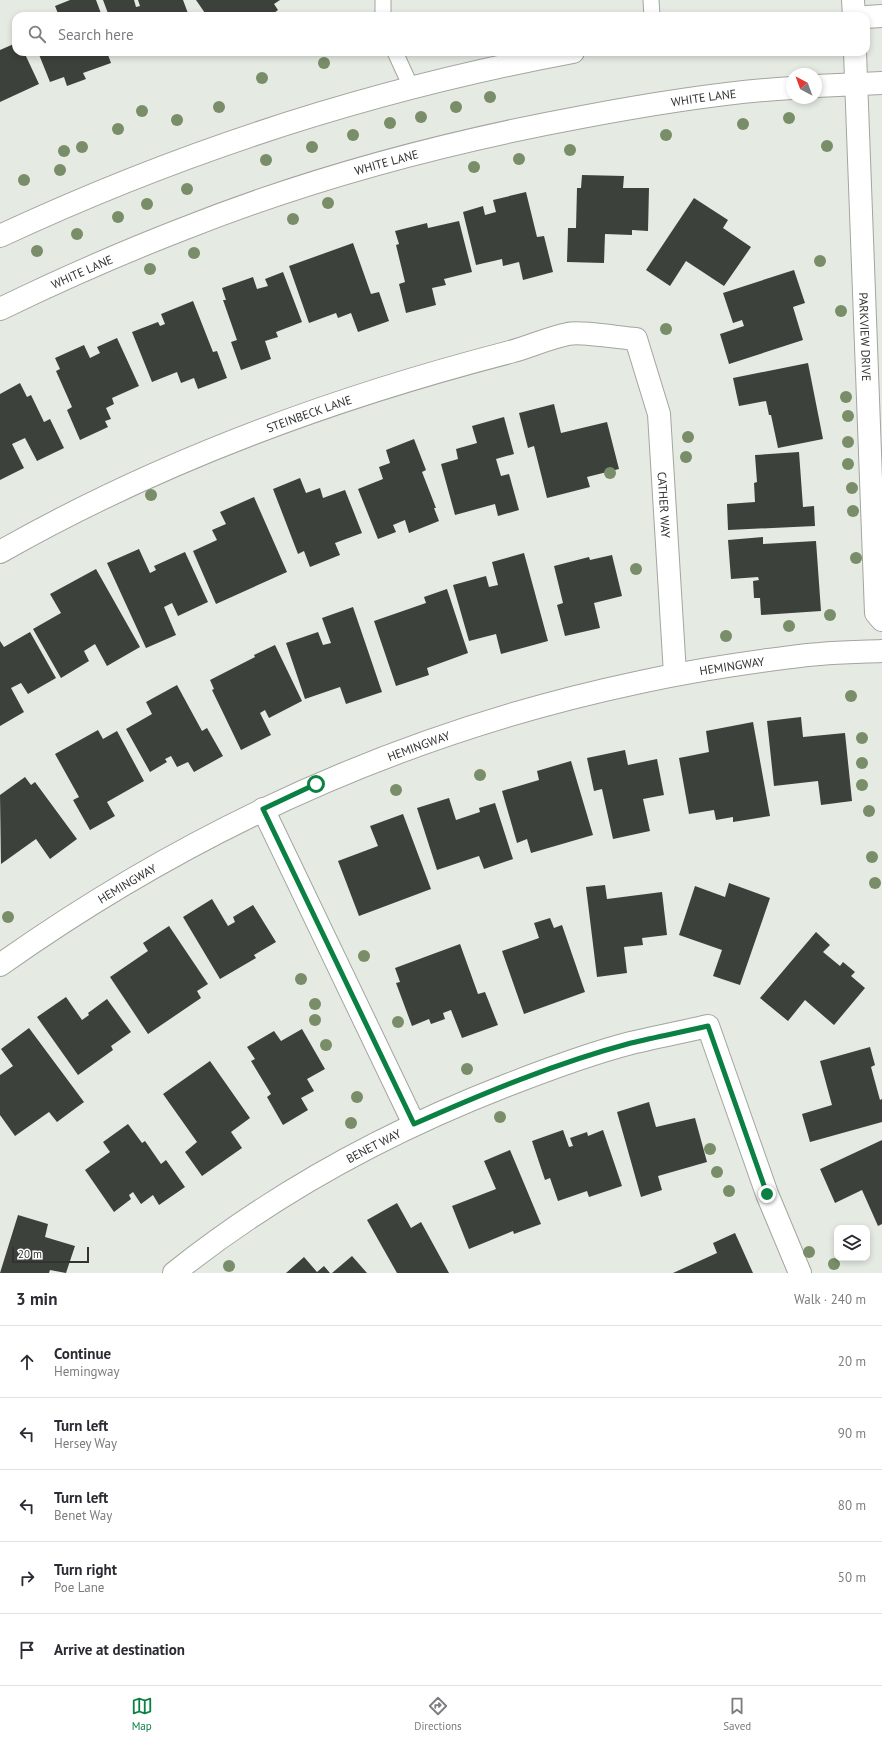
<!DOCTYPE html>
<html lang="en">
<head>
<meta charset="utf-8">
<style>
  :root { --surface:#fff; --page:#f7f7f7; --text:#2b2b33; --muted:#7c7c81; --line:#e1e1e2; --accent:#0b8043 }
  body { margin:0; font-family:"PT Sans",sans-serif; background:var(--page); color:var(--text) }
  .controls { position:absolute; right:12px; bottom:12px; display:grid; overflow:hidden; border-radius:8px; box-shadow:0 2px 6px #0003 }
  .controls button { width:36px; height:36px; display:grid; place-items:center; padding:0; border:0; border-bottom:1px solid var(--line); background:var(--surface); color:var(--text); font:20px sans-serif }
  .compass { position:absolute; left:786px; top:68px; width:36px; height:36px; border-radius:50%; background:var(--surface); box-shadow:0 2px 6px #0003; rotate:319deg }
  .scale { position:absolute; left:12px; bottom:10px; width:77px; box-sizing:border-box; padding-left:4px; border:2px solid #313330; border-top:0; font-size:11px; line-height:14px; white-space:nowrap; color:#313330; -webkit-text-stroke:3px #fff; paint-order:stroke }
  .stop { position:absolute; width:12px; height:12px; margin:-9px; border:3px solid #0b8043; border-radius:50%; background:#fff }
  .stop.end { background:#0b8043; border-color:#fff; box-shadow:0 1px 4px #0008 }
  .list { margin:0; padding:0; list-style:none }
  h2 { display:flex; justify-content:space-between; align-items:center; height:52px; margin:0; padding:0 16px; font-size:17px }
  h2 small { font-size:13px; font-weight:400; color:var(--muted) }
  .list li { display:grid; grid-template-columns:26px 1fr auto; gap:12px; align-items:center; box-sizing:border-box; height:72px; padding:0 16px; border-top:1px solid var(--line) }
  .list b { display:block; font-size:15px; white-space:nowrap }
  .list p { margin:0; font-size:13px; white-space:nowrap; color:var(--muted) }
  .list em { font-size:13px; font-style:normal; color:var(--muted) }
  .icon { flex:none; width:22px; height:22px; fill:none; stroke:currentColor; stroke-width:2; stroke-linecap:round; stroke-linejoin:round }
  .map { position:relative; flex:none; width:882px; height:1273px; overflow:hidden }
  .search { position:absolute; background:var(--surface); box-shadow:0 2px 6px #0003; left:12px; right:12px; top:12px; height:44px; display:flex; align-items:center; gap:10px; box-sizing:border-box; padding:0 14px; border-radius:12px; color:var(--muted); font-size:15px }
  .sheet { height:412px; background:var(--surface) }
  nav { display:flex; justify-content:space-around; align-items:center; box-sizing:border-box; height:56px; border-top:1px solid var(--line); background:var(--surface); font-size:11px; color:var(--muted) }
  nav a { display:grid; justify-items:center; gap:2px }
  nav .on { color:var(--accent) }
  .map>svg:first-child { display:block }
  .building { fill:#3d413b }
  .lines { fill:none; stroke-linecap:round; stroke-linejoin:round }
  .service-casing { stroke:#a1a69f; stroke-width:17 }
  .minor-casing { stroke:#a1a69f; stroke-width:24 }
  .tertiary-casing { stroke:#a1a69f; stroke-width:24 }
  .secondary-casing { stroke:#a1a69f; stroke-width:24 }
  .service { stroke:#fff; stroke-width:15 }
  .minor { stroke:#fff; stroke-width:22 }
  .tertiary { stroke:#fff; stroke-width:22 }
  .secondary { stroke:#fff; stroke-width:22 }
  .tree { fill:#798e68 }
  .route { stroke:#0b8043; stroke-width:5 }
  .labels { text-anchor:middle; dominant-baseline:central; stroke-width:4; stroke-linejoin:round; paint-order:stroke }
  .street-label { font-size:12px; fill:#313330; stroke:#fff }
</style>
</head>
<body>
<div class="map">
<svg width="882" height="1273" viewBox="0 0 882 1273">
  <rect width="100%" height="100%" fill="#e5eae3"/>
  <!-- building -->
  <g class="building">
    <path d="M70,0H96L102,16H59L55,6Z"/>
    <path d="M103,0H134L136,7L140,6L138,0H183L189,16H109Z"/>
    <path d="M196,0H280L274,4L278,10L270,16H207Z"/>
    <path d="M16,43V52H24L39,84L0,102V50Z"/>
    <path d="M38,52H107L111,63L83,73L86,79L67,86L64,77L50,82Z"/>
    <path d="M582,175L624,176L623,188H649L648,231L632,230V235L605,234L604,263L567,262L568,228H576L577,188H581Z"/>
    <path d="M526,192L537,237L544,236L553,272L523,280L519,262L503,266L502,259L476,265L463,212L483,206L485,215L496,212L493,200Z"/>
    <path d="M694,198L728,220L723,228L751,247L724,286L686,261L670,286L646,270Z"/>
    <path d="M459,221L472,272L444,279L446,285L432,288L436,305L406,313L399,284L405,282L396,245L399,244L395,231L427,223L428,228Z"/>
    <path d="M353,243L371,294L379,292L389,321L358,332L351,313L338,318L336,313L309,323L289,266Z"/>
    <path d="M794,270L805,303L793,307L803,340L729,364L720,334L744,326L742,320L733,323L723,293Z"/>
    <path d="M283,272L302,322L276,332L278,337L265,341L271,359L241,370L231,342L237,340L223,300H226L222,288L253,277L257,289L268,286L265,279Z"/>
    <path d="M193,301L213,352L217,351L227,378L198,389L194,378L181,383L177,372L152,382L132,332L158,322L160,326L165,324L161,314Z"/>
    <path d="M117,338L139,386L112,398L114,404L106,408L111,419L105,421L108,427L80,440L67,410L72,407L56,371L60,369L55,358L84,345L90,358L100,353L97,347Z"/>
    <path d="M808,363L823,439L778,448L771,415H769L766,401L739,406L733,378Z"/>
    <path d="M20,383L27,397L31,395L44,422L50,419L64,448L37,461L25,438L12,444L24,468L0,480V394Z"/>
    <path d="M554,404L561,433L607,422L619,469L587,477L590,487L547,498L534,446L528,448L519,413Z"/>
    <path d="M504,417L514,454L496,459L501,476L509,474L519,510L498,516L495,504L455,515L441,464L458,459L456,449L477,443L472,426Z"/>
    <path d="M414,439L426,470L422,472L436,508H434L439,521L409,533L405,520L393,525L396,532L378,539L358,489L383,479L379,467L390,463L386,450Z"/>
    <path d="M799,452L803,507L814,506L815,526L728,530L727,504L755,502L754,483L757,482L755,455Z"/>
    <path d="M300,478L306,493L320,488L323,498L345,490L362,533L335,543L340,555L310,567L304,551L298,554L273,489Z"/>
    <path d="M254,497L287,572L216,604L193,551L217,540L212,530L226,524L220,512Z"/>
    <path d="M763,537V544L816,541L821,611L761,615L760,598H754L753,581L759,580L758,577L731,579L728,540Z"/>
    <path d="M139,549L150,573L156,570L154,566L185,552L208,602L178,616L172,603L164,607L176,635L146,648L107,563Z"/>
    <path d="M524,553L548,641L501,654L496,634L469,641L453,585L486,576L489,587L498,585L492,562Z"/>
    <path d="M612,555L622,596L594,603L600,628L565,636L557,605L563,603L554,566L589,557L590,560Z"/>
    <path d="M96,569L140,647L107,666L95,644L84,651L89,661L61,678L33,629L61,613L50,594Z"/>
    <path d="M447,589L468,653L427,668L429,675L396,686L374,621L426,603L424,597Z"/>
    <path d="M353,607L382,692L346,704L340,687L305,699L286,643L318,632L323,645L331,643L322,618Z"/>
    <path d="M30,632L56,678L28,694L21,683L11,688L24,712L0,726V641L4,647Z"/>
    <path d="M275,645L302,701L269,718L265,710L260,713L271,735L241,750L212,690L214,689L210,680L255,657L254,655Z"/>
    <path d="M177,685L202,731L207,728L223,756L194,772L188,762L177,767L171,756L165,759L167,762L150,772L126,729L152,714L146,702Z"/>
    <path d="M801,717L803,737L845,733L852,801L821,805L818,781L774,786L767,721Z"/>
    <path d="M753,722L770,816L733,822V817L716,820L714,810L689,814L679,758L709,752L706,731Z"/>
    <path d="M98,730L103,739L117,731L144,781L107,802L115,816L90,830L73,800L79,797L55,754Z"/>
    <path d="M625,750L628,765L657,759L664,795L643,799L650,831L613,839L602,789L594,791L587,758Z"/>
    <path d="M571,761L593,835L531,853L527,839L517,843L502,791L539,780L537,771Z"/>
    <path d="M25,777L31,785L35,782L77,839L50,859L36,839L1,864L0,795Z"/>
    <path d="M449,798L456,820L480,812L479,808L495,803L513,859L484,869L479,856L437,870L417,808Z"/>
    <path d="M403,814L431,889L359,916L338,861L378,846L370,826Z"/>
    <path d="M729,883L770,898L740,985L713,976L722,950L679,935L695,886L725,897Z"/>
    <path d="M605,885L607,899L662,892L667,935L642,938L643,945L624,947L627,973L597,977L586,887Z"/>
    <path d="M212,899L228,926L235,922L233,917L253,905L276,942L254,955L256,958L220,979L183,917Z"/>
    <path d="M550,918L554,928L562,925L585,992L524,1014L502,951L539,938L534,923Z"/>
    <path d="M169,926L208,984L197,991L201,998L148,1034L110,977L148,951L143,943Z"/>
    <path d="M816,932L830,945L823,952L840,966L843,962L855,972L851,976L865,988L834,1025L805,1000L788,1021L760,998Z"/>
    <path d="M460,944L478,994L485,992L498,1025L462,1038L451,1010L443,1013L445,1019L431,1024L429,1019L412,1026L396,983L400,982L395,968Z"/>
    <path d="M66,997L82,1020L89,1015L88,1013L107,999L131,1032L111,1046L113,1050L78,1075L37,1017Z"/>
    <path d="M29,1028L84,1102L57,1122L49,1112L15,1136L0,1115V1075L13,1066L1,1049Z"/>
    <path d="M302,1029L325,1069L307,1079L314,1091L301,1098L308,1110L283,1125L267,1097L271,1094L251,1061L255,1059L247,1047L274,1031L281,1041Z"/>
    <path d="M870,1047L875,1065L871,1067L880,1100L882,1099V1122L810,1142L802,1114L832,1105L820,1061Z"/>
    <path d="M210,1061L250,1118L231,1132L242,1148L202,1176L185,1152L197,1142L163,1094Z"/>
    <path d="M649,1102L656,1127L695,1118L707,1162L658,1176L662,1190L641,1197L617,1112Z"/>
    <path d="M128,1124L142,1143L145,1141L161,1164L166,1160L185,1187L159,1205L153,1195L141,1204L133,1192L129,1195L131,1199L114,1212L85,1170L110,1152L103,1142Z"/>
    <path d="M563,1130L569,1147L573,1146L570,1138L587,1132L588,1136L603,1130L622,1186L589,1197L587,1191L558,1201L550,1178L545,1180L532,1141Z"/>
    <path d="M882,1140V1224L878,1226L862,1190L835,1203L820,1169Z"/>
    <path d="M510,1150L541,1224L514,1234L513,1231L469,1249L452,1206L496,1189L484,1161Z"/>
    <path d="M397,1203L411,1228L421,1222L449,1273H397L367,1220Z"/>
    <path d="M18,1215L48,1224L45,1237L75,1246L66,1273L50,1270L49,1273H0Z"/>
    <path d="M735,1233L753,1273H673L717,1253L713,1243Z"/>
    <path d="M352,1256L367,1273H332Z"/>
    <path d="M304,1257L317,1272L324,1266L330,1273H286Z"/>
  </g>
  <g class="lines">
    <!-- service casing -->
    <g class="service-casing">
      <g id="service">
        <path d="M651,0L652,16"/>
        <path d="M383,16V0"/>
        <path d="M395,52L411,87"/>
      </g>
    </g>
    <!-- minor casing -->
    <g class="minor-casing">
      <g id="minor">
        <path id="s1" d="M0,552C160,461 332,398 510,352C529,347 548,338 568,334C580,331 621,338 636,339L659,414L675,674"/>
        <path d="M263,809L414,1124"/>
        <path id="s2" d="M0,965C192,829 406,732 636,683C680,673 724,666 768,660C785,658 803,655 820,654C841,652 861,652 882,651"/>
        <path id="s3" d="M174,1273C273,1194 387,1132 505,1086C546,1070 588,1054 631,1043C656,1037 682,1032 708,1026L767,1194L800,1273"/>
      </g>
    </g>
    <!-- tertiary casing -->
    <g class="tertiary-casing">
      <g id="tertiary">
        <path d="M853,0L854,16"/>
        <path id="s4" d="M855,52L876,613L882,620"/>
      </g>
    </g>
    <!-- secondary casing -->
    <g class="secondary-casing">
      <g id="secondary">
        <path d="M866,17L882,16"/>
        <path d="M816,86L882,83"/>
        <path d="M0,236C184,150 374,89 573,52"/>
        <path id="s5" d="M0,309C60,280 121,253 183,229C311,178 447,142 582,117C651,104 722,92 792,88"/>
      </g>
    </g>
    <!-- service -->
    <use href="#service" class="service"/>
    <!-- minor -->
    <use href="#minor" class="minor"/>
    <!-- tertiary -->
    <use href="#tertiary" class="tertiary"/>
    <!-- secondary -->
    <use href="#secondary" class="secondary"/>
  </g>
  <!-- trees -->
  <g class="tree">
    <circle cx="324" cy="63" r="6"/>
    <circle cx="262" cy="78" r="6"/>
    <circle cx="490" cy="97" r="6"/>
    <circle cx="219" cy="107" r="6"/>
    <circle cx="456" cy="107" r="6"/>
    <circle cx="142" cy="111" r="6"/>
    <circle cx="421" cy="117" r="6"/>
    <circle cx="789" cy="118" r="6"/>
    <circle cx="177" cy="120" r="6"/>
    <circle cx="390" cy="123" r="6"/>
    <circle cx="743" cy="124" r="6"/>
    <circle cx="118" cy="129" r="6"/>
    <circle cx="353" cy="135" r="6"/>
    <circle cx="666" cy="135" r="6"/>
    <circle cx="827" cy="146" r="6"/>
    <circle cx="82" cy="147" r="6"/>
    <circle cx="312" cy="147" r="6"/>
    <circle cx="570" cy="150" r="6"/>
    <circle cx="64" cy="151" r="6"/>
    <circle cx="519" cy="159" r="6"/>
    <circle cx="266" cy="160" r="6"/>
    <circle cx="474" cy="167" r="6"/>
    <circle cx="60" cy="170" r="6"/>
    <circle cx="24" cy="180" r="6"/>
    <circle cx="187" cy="189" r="6"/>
    <circle cx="328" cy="203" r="6"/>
    <circle cx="147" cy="204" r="6"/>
    <circle cx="118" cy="217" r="6"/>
    <circle cx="293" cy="219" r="6"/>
    <circle cx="77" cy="234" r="6"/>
    <circle cx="37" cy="251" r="6"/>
    <circle cx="194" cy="253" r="6"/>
    <circle cx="820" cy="261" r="6"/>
    <circle cx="150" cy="269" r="6"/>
    <circle cx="841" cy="311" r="6"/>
    <circle cx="666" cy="329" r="6"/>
    <circle cx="846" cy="397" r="6"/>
    <circle cx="848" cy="416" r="6"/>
    <circle cx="688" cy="437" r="6"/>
    <circle cx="848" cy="442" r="6"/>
    <circle cx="686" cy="457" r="6"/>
    <circle cx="848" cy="464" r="6"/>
    <circle cx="610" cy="473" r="6"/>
    <circle cx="852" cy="488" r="6"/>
    <circle cx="151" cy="495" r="6"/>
    <circle cx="853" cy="511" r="6"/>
    <circle cx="856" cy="558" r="6"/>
    <circle cx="636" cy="569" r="6"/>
    <circle cx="830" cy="615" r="6"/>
    <circle cx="789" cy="626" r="6"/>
    <circle cx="726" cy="636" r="6"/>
    <circle cx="851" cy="696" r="6"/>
    <circle cx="862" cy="738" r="6"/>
    <circle cx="862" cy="763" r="6"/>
    <circle cx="480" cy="775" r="6"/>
    <circle cx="862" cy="785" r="6"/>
    <circle cx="396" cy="790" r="6"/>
    <circle cx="869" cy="811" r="6"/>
    <circle cx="872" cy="857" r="6"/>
    <circle cx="875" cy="883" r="6"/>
    <circle cx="8" cy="917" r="6"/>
    <circle cx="364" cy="956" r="6"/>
    <circle cx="301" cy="979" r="6"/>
    <circle cx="315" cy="1004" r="6"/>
    <circle cx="315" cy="1020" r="6"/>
    <circle cx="398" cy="1022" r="6"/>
    <circle cx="326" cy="1045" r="6"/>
    <circle cx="467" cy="1069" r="6"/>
    <circle cx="357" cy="1097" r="6"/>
    <circle cx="500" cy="1117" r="6"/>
    <circle cx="351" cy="1123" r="6"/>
    <circle cx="710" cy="1149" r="6"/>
    <circle cx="717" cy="1172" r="6"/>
    <circle cx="729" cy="1191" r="6"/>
    <circle cx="809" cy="1252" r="6"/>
    <circle cx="834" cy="1264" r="6"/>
    <circle cx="229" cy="1266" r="6"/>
  </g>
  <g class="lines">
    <!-- route -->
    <path class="route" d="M316,784L263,809L414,1124C484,1093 556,1063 631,1043C656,1037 682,1032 708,1026L767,1194"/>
  </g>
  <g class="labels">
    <!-- street labels -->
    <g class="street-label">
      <text stroke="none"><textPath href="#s5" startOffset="738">WHITE LANE</textPath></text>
      <text stroke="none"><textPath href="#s5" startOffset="414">WHITE LANE</textPath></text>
      <text stroke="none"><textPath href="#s5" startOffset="90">WHITE LANE</textPath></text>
      <text stroke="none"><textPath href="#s4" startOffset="285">PARKVIEW DRIVE</textPath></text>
      <text stroke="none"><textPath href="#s1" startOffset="339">STEINBECK LANE</textPath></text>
      <text stroke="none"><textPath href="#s1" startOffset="848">CATHER WAY</textPath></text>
      <text stroke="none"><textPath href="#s2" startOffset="798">HEMINGWAY</textPath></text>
      <text stroke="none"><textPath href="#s2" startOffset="474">HEMINGWAY</textPath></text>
      <text stroke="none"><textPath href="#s2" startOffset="151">HEMINGWAY</textPath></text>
      <text stroke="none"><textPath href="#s3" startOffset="237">BENET WAY</textPath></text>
    </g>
  </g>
</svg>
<div class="controls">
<button><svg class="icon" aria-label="layers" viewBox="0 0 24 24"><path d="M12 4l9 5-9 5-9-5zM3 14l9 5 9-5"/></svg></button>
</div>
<svg class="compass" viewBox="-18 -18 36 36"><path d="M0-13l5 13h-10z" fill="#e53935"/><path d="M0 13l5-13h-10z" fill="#7c7c81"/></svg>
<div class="scale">20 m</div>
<div class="stop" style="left:316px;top:784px"></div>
<div class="stop end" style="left:767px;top:1194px"></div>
<div class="search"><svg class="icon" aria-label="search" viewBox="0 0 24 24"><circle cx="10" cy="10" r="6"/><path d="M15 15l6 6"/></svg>Search here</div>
</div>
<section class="sheet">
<h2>3 min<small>Walk · 240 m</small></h2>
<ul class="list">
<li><svg class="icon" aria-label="ahead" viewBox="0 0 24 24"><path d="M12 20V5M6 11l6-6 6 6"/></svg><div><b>Continue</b><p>Hemingway</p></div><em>20 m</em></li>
<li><svg class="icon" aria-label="left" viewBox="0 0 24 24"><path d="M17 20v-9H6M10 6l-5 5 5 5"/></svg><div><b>Turn left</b><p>Hersey Way</p></div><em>90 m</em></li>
<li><svg class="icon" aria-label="left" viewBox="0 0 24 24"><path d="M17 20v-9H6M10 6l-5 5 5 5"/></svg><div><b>Turn left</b><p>Benet Way</p></div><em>80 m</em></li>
<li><svg class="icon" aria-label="right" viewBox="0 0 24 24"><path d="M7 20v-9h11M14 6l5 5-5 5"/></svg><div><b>Turn right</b><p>Poe Lane</p></div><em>50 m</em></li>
<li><svg class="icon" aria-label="arrive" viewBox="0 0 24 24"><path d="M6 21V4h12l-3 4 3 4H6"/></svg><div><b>Arrive at destination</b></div></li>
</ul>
</section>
<nav>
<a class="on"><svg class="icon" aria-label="map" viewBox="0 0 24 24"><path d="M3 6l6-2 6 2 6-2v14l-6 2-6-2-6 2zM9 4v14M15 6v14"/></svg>Map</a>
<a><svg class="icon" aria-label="directions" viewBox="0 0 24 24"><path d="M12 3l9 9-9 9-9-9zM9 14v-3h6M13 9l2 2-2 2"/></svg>Directions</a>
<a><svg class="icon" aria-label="saved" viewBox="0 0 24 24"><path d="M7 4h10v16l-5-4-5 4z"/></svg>Saved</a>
</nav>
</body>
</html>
